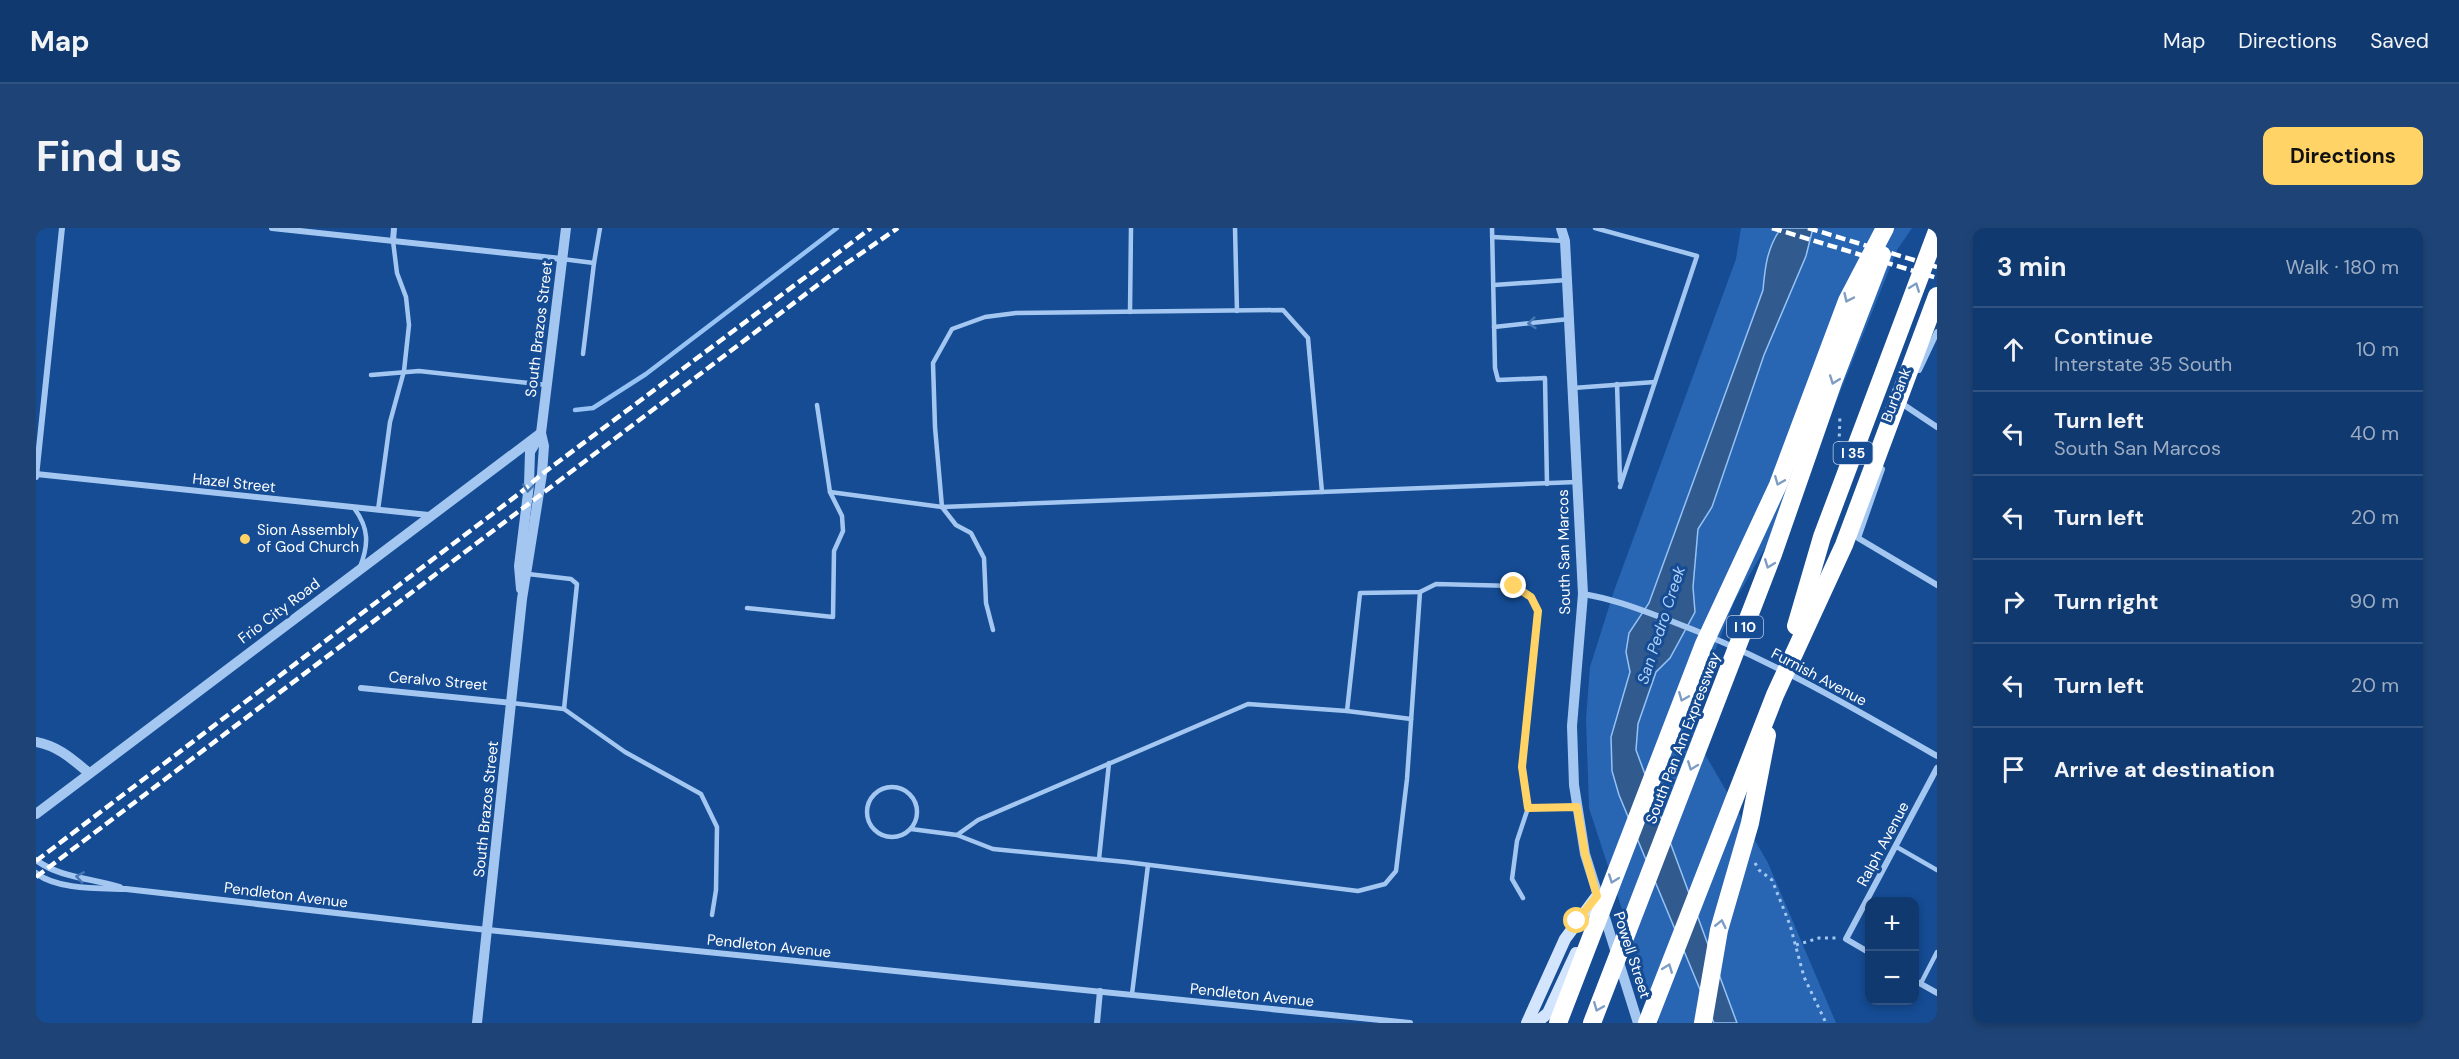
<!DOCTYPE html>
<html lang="en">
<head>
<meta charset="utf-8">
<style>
  :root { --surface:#10396f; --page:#1e4477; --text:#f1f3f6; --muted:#9cacc3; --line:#305382; --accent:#ffd365 }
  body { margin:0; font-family:"DM Sans",sans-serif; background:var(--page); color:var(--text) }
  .controls { position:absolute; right:18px; bottom:18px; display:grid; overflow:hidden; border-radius:12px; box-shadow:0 3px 9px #0003 }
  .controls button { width:54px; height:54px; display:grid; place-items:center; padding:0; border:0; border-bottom:2px solid var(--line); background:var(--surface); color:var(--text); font:30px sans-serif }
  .stop { position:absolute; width:18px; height:18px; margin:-14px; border:4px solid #ffd365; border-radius:50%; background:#fff }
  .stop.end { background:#ffd365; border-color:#fff; box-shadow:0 2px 6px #0008 }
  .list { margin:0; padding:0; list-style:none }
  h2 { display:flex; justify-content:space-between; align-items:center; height:78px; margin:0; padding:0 24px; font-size:26px }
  h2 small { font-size:20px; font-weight:400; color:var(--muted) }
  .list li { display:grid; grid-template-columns:39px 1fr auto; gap:18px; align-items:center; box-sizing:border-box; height:84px; padding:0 24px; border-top:2px solid var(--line) }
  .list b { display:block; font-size:22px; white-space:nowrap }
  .list p { margin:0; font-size:20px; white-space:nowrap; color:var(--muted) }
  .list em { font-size:20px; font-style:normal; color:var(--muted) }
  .icon { flex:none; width:33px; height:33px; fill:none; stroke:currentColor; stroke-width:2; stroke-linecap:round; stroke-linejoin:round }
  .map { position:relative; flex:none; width:1901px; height:795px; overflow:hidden; border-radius:12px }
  header { display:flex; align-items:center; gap:36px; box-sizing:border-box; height:84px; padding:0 30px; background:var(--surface); border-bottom:2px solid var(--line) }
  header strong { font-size:28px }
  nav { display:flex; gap:33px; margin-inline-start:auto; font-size:21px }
  .intro { display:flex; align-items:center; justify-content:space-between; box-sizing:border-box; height:144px; padding:0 36px }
  h1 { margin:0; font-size:42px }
  .button { padding:15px 27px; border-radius:12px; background:var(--accent); color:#111; font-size:21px; font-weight:700 }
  main { display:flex; gap:36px; padding:0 36px }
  aside { flex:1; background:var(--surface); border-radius:12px; box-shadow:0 3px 9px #0003 }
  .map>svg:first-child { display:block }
  .green { fill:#2866b3 }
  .water { fill:#315a8f; stroke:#96c2f4; stroke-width:1.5 }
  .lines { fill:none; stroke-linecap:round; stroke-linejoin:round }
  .stream { stroke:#96c2f4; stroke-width:4.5 }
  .path { stroke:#a4c7f1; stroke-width:3; stroke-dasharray:3 4.5; stroke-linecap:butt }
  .service { stroke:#a4c7f1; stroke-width:4.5 }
  .minor { stroke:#a4c7f1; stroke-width:6 }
  .tertiary { stroke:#a4c7f1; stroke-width:10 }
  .secondary { stroke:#d3e5fc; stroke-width:12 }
  .motorway { stroke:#fff; stroke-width:18 }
  .rail { stroke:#fff; stroke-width:4.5; stroke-dasharray:10 4.5; stroke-linecap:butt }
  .oneway { stroke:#7e9dc4 }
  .oneway2 { stroke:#4777b5 }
  .route { stroke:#ffd365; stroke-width:8 }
  .poi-dot { fill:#ffd365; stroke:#154c94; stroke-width:2 }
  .labels { text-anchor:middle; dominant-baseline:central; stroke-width:6; stroke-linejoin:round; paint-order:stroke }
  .shield { fill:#154c94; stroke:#b9c9df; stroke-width:1.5 }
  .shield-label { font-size:14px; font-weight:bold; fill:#fff }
  .street-label { font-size:15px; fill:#fff; stroke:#154c94 }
  .poi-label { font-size:15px; fill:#fff; stroke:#154c94; text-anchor:start }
  .water-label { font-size:16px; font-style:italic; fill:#b0d1f8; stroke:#154c94 }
</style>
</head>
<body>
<header>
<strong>Map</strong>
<nav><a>Map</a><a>Directions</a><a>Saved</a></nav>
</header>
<div class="intro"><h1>Find us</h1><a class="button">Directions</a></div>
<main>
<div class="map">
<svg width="1901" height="795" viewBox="0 0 1901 795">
  <rect width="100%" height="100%" fill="#154c94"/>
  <!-- green -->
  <path class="green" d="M1705,0H1876L1861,22L1771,247L1698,374L1659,474L1662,514L1732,635L1800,795H1623L1553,580L1550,491L1554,439L1578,363L1700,31Z"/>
  <!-- water -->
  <path class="water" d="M1745,0H1777L1770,28L1728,127L1676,279L1662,301L1657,359L1659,384L1634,430L1620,444L1602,496L1600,522L1701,795H1678L1583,567L1576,543L1575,509L1594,444L1590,424L1593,405L1613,375L1727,62C1729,39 1731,20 1745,0Z"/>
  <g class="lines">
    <!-- stream -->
    <path class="stream" d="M539,182L557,180L610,146L801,0"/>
    <!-- path -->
    <g class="path">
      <path d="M1803,216L1804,187"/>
      <path d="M1719,635L1723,642L1736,652L1754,697L1768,749L1790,795"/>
      <path d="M1760,717L1783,710H1802"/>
    </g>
    <!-- service -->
    <g class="service">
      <path d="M1199,0L1201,83"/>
      <path d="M1456,0L1459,140L1462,152L1509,150L1511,256"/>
      <path d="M1559,0L1661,28L1584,259"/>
      <path d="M1456,9L1529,13"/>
      <path d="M526,31L558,35L547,126"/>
      <path d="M558,35L564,0"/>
      <path d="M1458,57L1531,52"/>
      <path d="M1094,84L1095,0"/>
      <path d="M1458,99L1533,91"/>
      <path d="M335,147L383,143L511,157"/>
      <path d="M1581,156L1584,253"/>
      <path d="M1537,160L1619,154"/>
      <path d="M781,177L794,264L906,279L1541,254"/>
      <path d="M318,280C333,300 333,316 324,339"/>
      <path d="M342,282L354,194L368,143L373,97L370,69L361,45L357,13"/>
      <path d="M492,346L535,351L541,356L528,481"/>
      <path d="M711,380L797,389L798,323L807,303L806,288L794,264"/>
      <path d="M957,402L950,375L948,330L935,305L920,297L906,279L899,199L897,135L916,101L949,89L980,85L1247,82L1272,110L1286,264"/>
      <path d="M476,475L528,481L589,524L665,566L681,599L680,662L676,687"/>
      <path d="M1311,483L1375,491"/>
      <circle cx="856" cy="584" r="25"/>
      <path d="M1492,580L1541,579"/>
      <path d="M875,601L921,607L942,592L1212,476L1311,483L1324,365L1384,364L1400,356L1478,358L1495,369L1502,383L1486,539L1492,580L1481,613L1476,651L1487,670"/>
      <path d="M921,607L957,621L1090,634L1322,663L1349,656L1360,643L1371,551L1384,364"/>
      <path d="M1859,618L1901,642"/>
      <path d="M1063,631L1073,535"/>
      <path d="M1885,755L1901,724"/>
      <path d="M1096,766L1112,637"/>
    </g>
    <!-- minor -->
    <g class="minor">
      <path d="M236,0L526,31"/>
      <path d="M357,13L358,0"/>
      <path d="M1883,142L1901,104"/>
      <path d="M1868,177L1901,199"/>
      <path d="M1846,241L1822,310L1901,357"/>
      <path d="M0,246L393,287"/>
      <path d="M0,249L26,0"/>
      <path d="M1547,366C1578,371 1605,382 1635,393C1728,428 1814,478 1901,528"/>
      <path d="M325,460L476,475"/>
      <path d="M0,632C24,650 55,650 84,659"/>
      <path d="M0,645C21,662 64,660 90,661L423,699L1374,795"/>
      <path d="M1834,725L1810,711L1901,540"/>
      <path d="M1878,752L1901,765"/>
      <path d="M1061,795L1064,763"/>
    </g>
    <!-- tertiary -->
    <g class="tertiary">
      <path d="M1525,0L1529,13L1547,366L1536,498L1538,557L1549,626L1602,795"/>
      <path d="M485,361L483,338L493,257L494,224L503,209"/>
      <path d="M0,514C22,518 36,531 53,545"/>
      <path d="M0,586L505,205"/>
      <path d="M441,795L486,371L506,246L508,218L505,205L530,0"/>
    </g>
    <!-- secondary -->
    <g class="secondary">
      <path d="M1491,795L1529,711L1561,668"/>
      <path d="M1500,795L1512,785L1540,725"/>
    </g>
    <!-- motorway -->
    <g class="motorway">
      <path d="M1760,398L1786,309L1901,3"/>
      <path d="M1522,795L1668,416L1742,257L1811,73L1849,0"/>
      <path d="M1556,795L1737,326L1797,154L1846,27"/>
      <path d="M1611,795L1739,467L1808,317L1901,68"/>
      <path d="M1667,795L1683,702L1714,595L1731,507"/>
    </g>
    <!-- rail -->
    <g class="rail">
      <path d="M1736,0L1901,50"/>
      <path d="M1772,0L1901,39"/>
      <path d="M0,633L484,265L506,246L835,0"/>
      <path d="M0,649L808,37L862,0"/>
    </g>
  </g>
  <!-- one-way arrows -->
  <defs><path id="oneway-chevron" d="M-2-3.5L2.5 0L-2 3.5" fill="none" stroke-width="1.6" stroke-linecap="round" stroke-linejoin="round" transform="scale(1.5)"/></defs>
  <g class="oneway">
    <use href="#oneway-chevron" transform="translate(1879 59) rotate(-69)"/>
    <use href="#oneway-chevron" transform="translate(1812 70) rotate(115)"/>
    <use href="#oneway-chevron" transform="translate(1798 152) rotate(110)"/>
    <use href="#oneway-chevron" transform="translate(1743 253) rotate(112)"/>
    <use href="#oneway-chevron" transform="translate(1733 336) rotate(111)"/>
    <use href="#oneway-chevron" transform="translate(1647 469) rotate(112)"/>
    <use href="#oneway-chevron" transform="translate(1656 538) rotate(111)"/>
    <use href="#oneway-chevron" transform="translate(1577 651) rotate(110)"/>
    <use href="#oneway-chevron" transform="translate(1685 696) rotate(-77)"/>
    <use href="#oneway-chevron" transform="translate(1632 740) rotate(-69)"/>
    <use href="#oneway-chevron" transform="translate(1562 779) rotate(112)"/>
  </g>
  <g class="oneway2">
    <use href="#oneway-chevron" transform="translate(1496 95) rotate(174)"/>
    <use href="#oneway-chevron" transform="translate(492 260) rotate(96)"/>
    <use href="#oneway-chevron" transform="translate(44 649) rotate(-171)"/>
  </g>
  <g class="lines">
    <!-- route -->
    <path class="route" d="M1478,358L1495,369L1502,383L1486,539L1492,580L1541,579L1549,626L1561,668L1541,693"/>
  </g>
  <!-- markers -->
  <circle class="poi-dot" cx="209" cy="311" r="6"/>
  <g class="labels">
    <!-- shield labels -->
    <g class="shield">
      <rect x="1797.5" y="214" width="39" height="22" rx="4.5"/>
      <rect x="1691" y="388" width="36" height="22" rx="4.5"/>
    </g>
    <g class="shield-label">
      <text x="1817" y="225">I 35</text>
      <text x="1709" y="399">I 10</text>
    </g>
    <!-- street labels -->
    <g class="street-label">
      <text transform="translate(503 101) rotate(-83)">South Brazos Street</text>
      <text transform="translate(1860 167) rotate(-69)">Burbank</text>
      <text transform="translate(198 255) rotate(6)">Hazel Street</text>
      <text transform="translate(1528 324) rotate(-91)">South San Marcos</text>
      <text transform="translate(243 383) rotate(-37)">Frio City Road</text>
      <text transform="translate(1783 449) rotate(28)">Furnish Avenue</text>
      <text transform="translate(402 453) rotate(5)">Ceralvo Street</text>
      <text transform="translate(1647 510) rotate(-69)">South Pan Am Expressway</text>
      <text transform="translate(450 581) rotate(-84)">South Brazos Street</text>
      <text transform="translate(1847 616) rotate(-62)">Ralph Avenue</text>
      <text transform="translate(250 667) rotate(7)">Pendleton Avenue</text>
      <text transform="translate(733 718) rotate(6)">Pendleton Avenue</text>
      <text transform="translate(1596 727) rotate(72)">Powell Street</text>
      <text transform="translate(1216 767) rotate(6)">Pendleton Avenue</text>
    </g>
    <!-- poi labels -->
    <g class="poi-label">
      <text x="221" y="302">Sion Assembly<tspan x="221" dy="17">of God Church</tspan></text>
    </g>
    <!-- water labels -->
    <g class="water-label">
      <text transform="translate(1625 397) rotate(-72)">San Pedro Creek</text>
    </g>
  </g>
</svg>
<div class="controls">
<button>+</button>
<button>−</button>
</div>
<div class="stop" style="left:1541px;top:693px"></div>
<div class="stop end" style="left:1478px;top:358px"></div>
</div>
<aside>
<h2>3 min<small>Walk · 180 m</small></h2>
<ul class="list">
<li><svg class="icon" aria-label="ahead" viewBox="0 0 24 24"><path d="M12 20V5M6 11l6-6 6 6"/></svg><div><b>Continue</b><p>Interstate 35 South</p></div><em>10 m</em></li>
<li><svg class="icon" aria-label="left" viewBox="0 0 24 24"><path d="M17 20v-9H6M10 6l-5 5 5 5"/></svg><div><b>Turn left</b><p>South San Marcos</p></div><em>40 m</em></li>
<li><svg class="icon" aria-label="left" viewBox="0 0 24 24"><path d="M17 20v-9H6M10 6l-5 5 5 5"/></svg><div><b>Turn left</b></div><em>20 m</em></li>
<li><svg class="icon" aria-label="right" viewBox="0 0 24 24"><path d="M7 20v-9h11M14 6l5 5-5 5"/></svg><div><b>Turn right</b></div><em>90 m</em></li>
<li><svg class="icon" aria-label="left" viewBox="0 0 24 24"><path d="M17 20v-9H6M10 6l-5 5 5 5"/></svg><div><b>Turn left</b></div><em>20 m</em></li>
<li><svg class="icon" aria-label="arrive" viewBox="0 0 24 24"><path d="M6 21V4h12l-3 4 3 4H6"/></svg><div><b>Arrive at destination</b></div></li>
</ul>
</aside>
</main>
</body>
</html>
